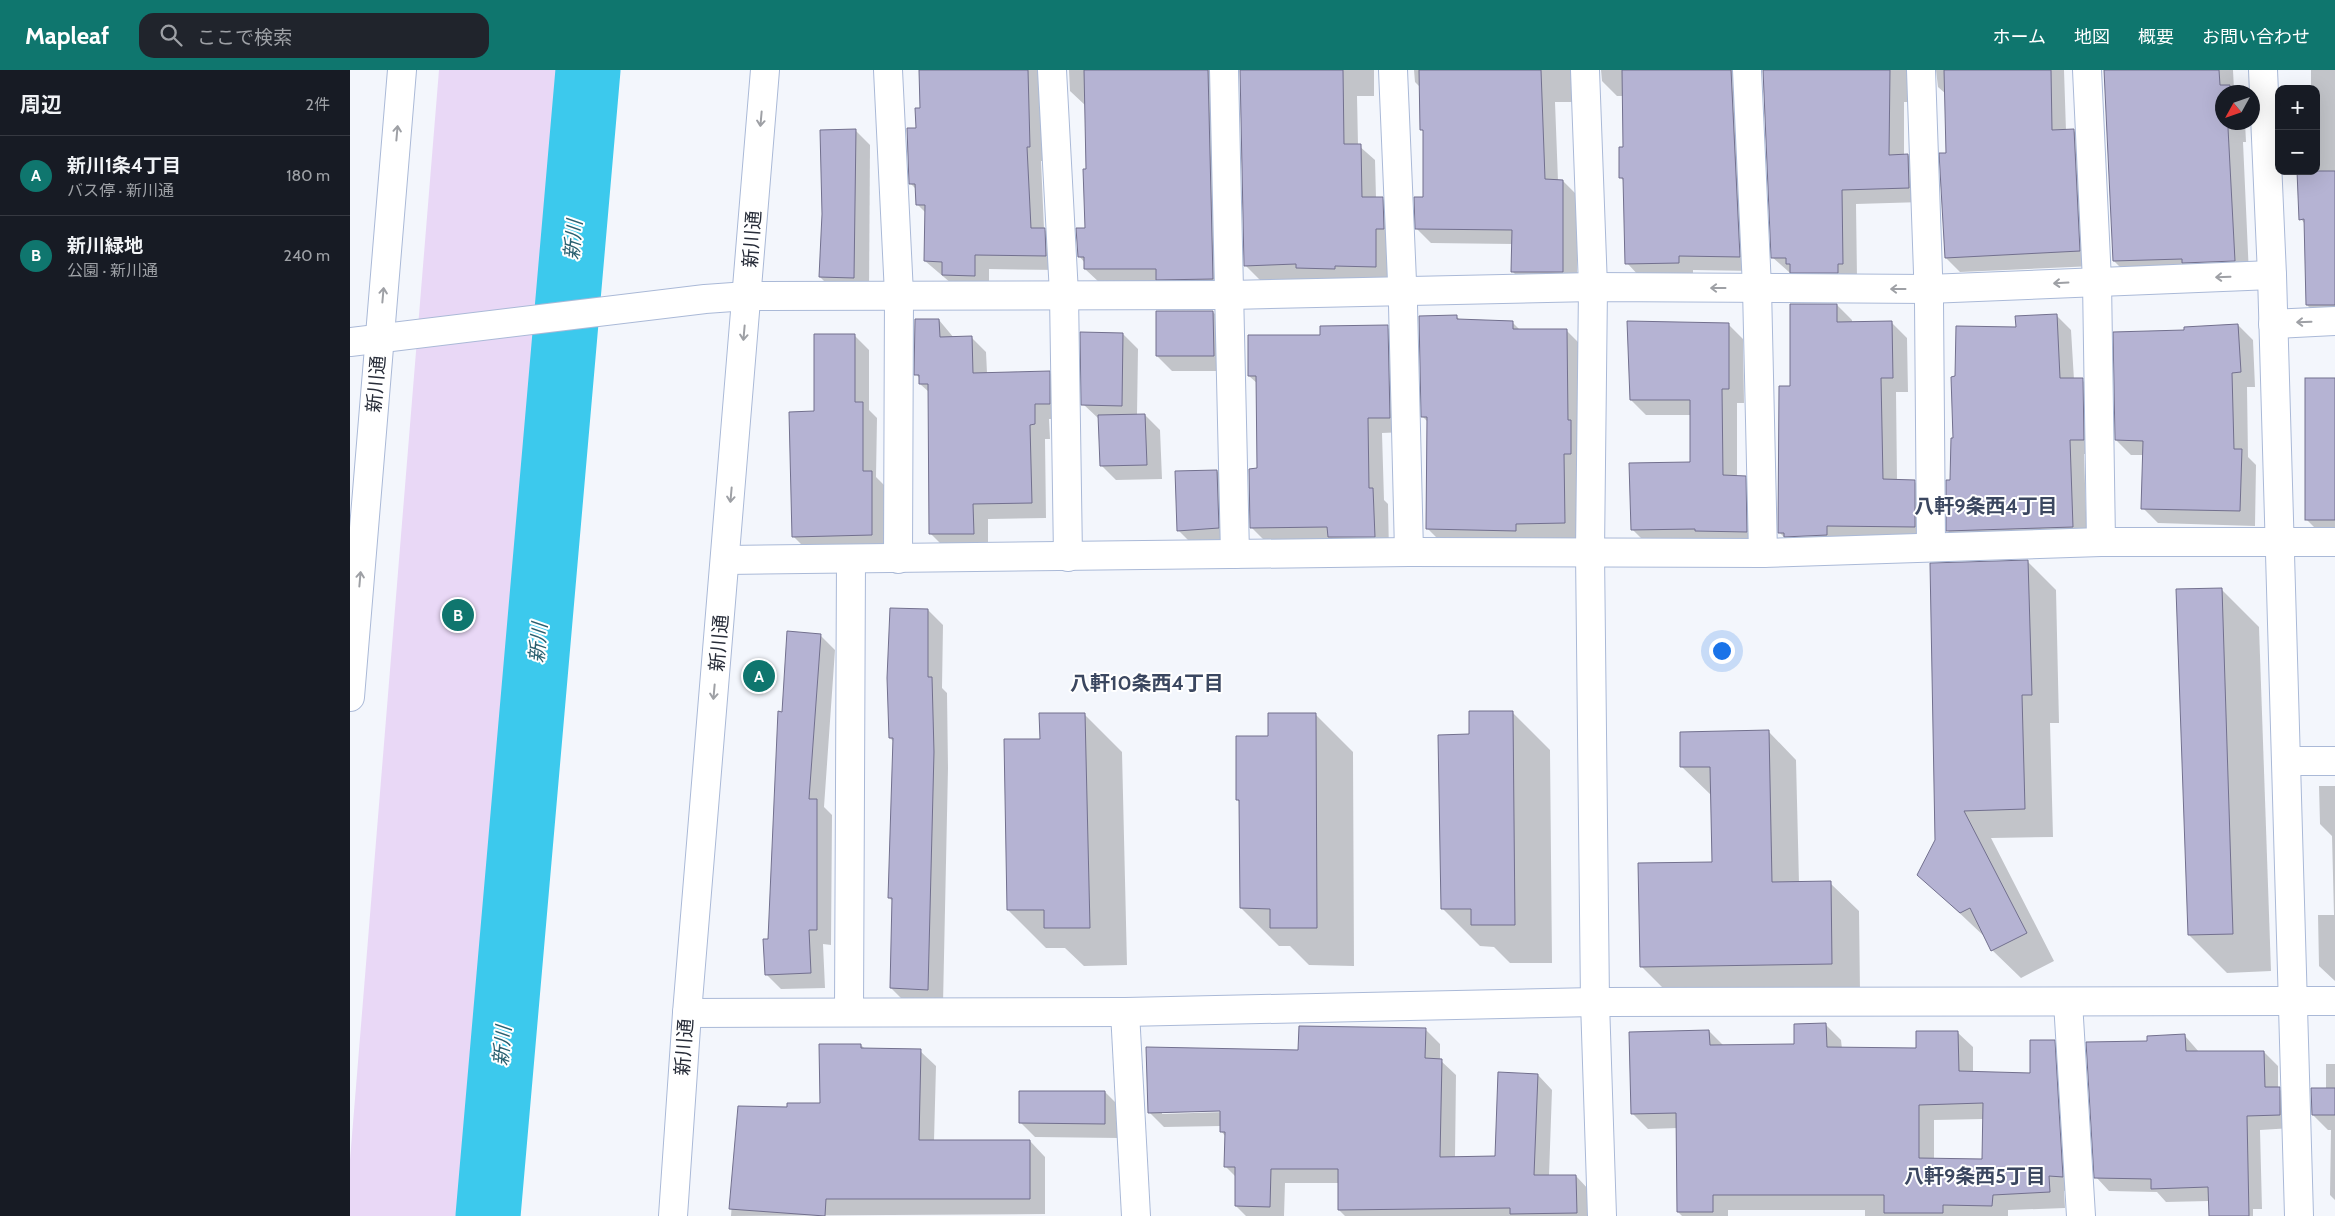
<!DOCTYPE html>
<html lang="ja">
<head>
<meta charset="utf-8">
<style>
  :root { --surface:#171b24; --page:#20242c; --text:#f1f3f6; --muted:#9ea1a6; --line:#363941; --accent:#0f766e }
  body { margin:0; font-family:Cabin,"Noto Sans JP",sans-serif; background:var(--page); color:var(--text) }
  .controls { position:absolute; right:15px; top:15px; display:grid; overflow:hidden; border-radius:10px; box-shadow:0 5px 20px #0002 }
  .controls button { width:45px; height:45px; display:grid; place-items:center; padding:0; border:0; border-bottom:1px solid var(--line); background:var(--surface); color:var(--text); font:25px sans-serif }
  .compass { position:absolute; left:1865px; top:15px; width:45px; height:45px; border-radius:50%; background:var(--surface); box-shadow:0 5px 20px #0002; rotate:230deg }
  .you { position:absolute; left:1371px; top:580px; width:18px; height:18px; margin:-12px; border:4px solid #fff; border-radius:50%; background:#1a73e8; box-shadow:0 0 0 8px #1a73e833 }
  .badge { display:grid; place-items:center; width:32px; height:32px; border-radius:50%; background:var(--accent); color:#fff; font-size:16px; font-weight:700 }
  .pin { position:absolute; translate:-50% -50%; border:2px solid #fff; box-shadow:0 1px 5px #0006 }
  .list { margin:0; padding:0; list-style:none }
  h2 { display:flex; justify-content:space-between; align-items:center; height:65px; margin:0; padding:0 20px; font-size:21px }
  h2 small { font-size:16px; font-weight:400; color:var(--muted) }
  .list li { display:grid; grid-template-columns:32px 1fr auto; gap:15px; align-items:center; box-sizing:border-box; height:80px; padding:0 20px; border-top:1px solid var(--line) }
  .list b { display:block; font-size:19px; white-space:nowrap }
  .list p { margin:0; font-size:16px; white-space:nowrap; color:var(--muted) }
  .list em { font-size:16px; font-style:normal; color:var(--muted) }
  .icon { flex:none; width:28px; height:28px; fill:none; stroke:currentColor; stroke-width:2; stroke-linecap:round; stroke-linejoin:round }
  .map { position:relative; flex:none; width:1985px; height:1146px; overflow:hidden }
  header { display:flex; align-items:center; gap:30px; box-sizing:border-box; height:70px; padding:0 25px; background:var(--accent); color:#fff }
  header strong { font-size:24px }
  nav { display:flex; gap:28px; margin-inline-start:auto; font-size:18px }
  .search { width:350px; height:45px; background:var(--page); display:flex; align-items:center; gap:12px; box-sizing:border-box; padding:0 18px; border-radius:15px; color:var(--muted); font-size:19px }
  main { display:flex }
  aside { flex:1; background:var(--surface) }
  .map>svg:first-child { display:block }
  .green { fill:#e9d8f6 }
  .shadow { fill:#0003; fill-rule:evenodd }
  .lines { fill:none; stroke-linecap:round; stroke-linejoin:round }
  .river { stroke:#3cc9ed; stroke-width:65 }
  .building { fill:#b5b3d3; stroke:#72708e; fill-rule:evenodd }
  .minor-casing { stroke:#aab9d7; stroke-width:30 }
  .minor { stroke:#fff; stroke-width:28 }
  .oneway { stroke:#9ea0a5 }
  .labels { text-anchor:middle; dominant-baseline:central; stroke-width:4; stroke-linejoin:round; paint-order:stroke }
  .street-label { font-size:19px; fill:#272c38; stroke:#fff }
  .water-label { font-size:20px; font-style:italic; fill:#2a6070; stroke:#fff }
  .neighbourhood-label { font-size:20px; font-weight:bold; fill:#3b4760; stroke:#fff }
</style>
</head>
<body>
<header>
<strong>Mapleaf</strong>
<div class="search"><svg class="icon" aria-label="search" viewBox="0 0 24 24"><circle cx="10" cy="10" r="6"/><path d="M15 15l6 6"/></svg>ここで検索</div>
<nav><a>ホーム</a><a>地図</a><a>概要</a><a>お問い合わせ</a></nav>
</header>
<main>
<aside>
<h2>周辺<small>2件</small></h2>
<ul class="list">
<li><span class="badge">A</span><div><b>新川1条4丁目</b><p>バス停 · 新川通</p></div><em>180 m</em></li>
<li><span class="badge">B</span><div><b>新川緑地</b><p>公園 · 新川通</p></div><em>240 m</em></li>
</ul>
</aside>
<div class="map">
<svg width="1985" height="1146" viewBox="0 0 1985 1146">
  <rect width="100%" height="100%" fill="#f3f6fc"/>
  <!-- green -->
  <path class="green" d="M89,0H220L118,1146H0V1090Z"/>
  <!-- shadow -->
  <g class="shadow">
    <path d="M571,0H700L694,91H691L694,159L709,174L710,200L639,199V220L608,219L575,191L576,143L567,134L566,119L560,113L572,39Z"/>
    <path d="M719,0H884L877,223L750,213L735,199V193L729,186L737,160L736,36L720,21Z"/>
    <path d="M891,0H1024V26H1007L1008,75L1025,90L1026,128H1032L1047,142L1040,211L910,210L895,195Z"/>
    <path d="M1064,0H1244L1225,32H1205L1208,111H1213L1227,125V216H1177L1163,202V174L1081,173L1067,159L1075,128V63L1071,59V18L1065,12Z"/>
    <path d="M1251,0H1407L1404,201L1343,200V207L1291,208L1277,193L1274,111L1271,108L1275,79L1274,26H1267L1252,11Z"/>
    <path d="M1414,0H1580L1570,32H1554V85H1558L1572,100L1573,132L1506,134L1507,208L1456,217L1422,187Z"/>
    <path d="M1586,0H1714L1716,61H1724L1738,75L1744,196L1610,202L1596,188L1598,84L1596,24L1588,17Z"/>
    <path d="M1755,0H1883L1884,20L1886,22H1872V52H1895L1896,72H1893L1899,205L1779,206L1764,191Z"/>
    <path d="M1961,0H1985V249H1971L1957,235L1955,154L1951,149L1966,101V19H1961Z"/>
    <path d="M505,60L520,75L519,223L485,222L470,207Z"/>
    <path d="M1487,235L1502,250V253H1542L1557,268L1558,322H1546L1547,411H1564L1579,426L1580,472L1444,477L1429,462L1441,317Z"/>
    <path d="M863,242L878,257V301H822L807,286Z"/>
    <path d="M1706,245L1721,260L1724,310H1732L1747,325L1748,384H1734L1737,472L1613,476L1598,461L1606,308L1667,258Z"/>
    <path d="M1106,246L1110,250L1162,252L1170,260H1216L1231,275L1230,468L1092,473L1077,458L1078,352L1073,347Z"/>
    <path d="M589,250L604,268L621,267L636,282L637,303L699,302L714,317V349H699L700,369H695L696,448L638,449V478H595L580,463L579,322L570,314V309L566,304Z"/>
    <path d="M1378,254L1393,269L1394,333H1387V407H1395L1410,422L1411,477L1297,474L1282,459L1341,393V345H1296L1281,330Z"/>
    <path d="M1888,255L1903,270L1905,317H1897L1898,387L1906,395L1905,456L1808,453L1793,438L1794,385H1781L1766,370L1835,261Z"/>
    <path d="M1037,257L1052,272L1055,362L1032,363L1034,430L1038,434L1039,481L916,472L901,457L909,400L908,314L899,306L972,267Z"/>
    <path d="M773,264L788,279L787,345H795L810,360L812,409L766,410L751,395L749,349L733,334Z"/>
    <path d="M505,266L519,280V340L527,348L526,407L535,416L536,478L457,480L443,466L465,343Z"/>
    <path d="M1985,309V464H1971L1956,449Z"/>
    <path d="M867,401L882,416L883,473L843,475L828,460Z"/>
    <path d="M1677,491L1706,520L1709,653H1700L1703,767L1641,768L1704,891L1671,908L1642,880L1636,868L1569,805L1586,771Z"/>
    <path d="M1871,519L1909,557L1921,901L1877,903L1839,865Z"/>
    <path d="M578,540L593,555L592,618L597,623L598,698L593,934L556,933L541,918L544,832L539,828L544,672L540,668Z"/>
    <path d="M470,565L485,580L474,737L482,745L481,875L473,874L475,918L431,919L416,904L434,643Z"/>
    <path d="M1162,642L1200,680L1202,893H1160L1144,877L1130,876L1092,838L1120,666Z"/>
    <path d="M734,644L772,682L777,895L734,896L715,878H696L658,840L691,670Z"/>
    <path d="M965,644L1003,682L1004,896L959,895L940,876H929L891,838L890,733L887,729L919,667Z"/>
    <path d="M1418,661L1446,690L1449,813H1480L1509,841L1510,922L1320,925L1291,896L1363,793L1361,725L1332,697Z"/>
    <path d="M1969,716H1985V911L1969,896L1968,845H1984L1982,766L1970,754Z"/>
    <path d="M1476,955L1491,970L1492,979L1567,980L1607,962L1623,977V1002L1682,1004L1704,971L1720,987L1728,1122L1714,1121L1715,1138L1658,1140V1146H1515V1140H1378V1146H1332L1328,1142V1058L1298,1059L1283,1044L1359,961L1374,976L1446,975ZM1634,1049L1633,1090H1584V1050Z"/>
    <path d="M1076,960L1090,974V990L1106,1005L1105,1088L1146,1087L1188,1005L1202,1020L1199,1106H1226L1240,1121L1241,1146H995L989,1140V1113H935L934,1146H896L886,1136V1107L875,1096L876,1067L871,1061V1056L814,1057L799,1042L950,981ZM876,1040V1042L812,1044V1041Z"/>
    <path d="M1835,966L1849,982H1914L1928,996V1018L1943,1032L1944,1058L1910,1060L1912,1139H1903V1146H1859V1131L1816,1132L1807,1122L1759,1121L1746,1107L1798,972Z"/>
    <path d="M511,975L515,979L570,981L586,996L584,1071H680L695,1087V1144L381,1146L389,1037L438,1039L471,1034Z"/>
    <path d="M1976,994H1985V1130L1980,1125L1981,1060H1978L1963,1045L1976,1019Z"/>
    <path d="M755,1022L770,1037L769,1068L685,1067L670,1052Z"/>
  </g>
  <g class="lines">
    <!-- river -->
    <path class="river" d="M138,1146L238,0"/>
  </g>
  <!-- building -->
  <g class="building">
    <path d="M569,0H678L680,77H677L681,158H695L696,186L625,185V206L592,205V192L574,191L575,135H566L565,114H559L557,58H566L565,38H570Z"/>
    <path d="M734,0H858L863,209L806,210V199H734V187H728L726,158H735L733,99H736Z"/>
    <path d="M890,0H993L994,74H1011L1012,127H1033L1034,159H1026V197L985,196V199L946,198V194L894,196Z"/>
    <path d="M1069,0H1191L1195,109L1213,110V202H1161L1162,160L1065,159L1064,127H1073V60H1070Z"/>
    <path d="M1272,0H1381L1390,187L1329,186V193L1275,194L1273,108H1269V77H1273Z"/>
    <path d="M1413,0H1540L1539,85L1558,84L1559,118L1492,120L1493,194H1488V203H1440V194H1436V188H1421Z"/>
    <path d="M1594,0H1701L1702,60L1724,59L1730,181L1595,188L1589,83H1596Z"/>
    <path d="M1754,0H1869L1870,15H1880V22H1872V52H1881V58H1878L1885,191L1832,193V189L1763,191Z"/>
    <path d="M506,59L504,208L469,207L472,144L470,60Z"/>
    <path d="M1947,101H1985V235H1956L1954,149L1949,150Z"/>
    <path d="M1440,234H1487V252L1542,251L1543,308H1531L1533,409L1565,410V457L1477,456V465L1434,467V463H1428L1429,316H1440Z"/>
    <path d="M806,241H863L864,286H806Z"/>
    <path d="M1707,244L1710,308H1733L1734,370H1720L1723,457L1596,461V410H1600L1601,368H1603L1601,307L1605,306L1606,256L1666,257L1665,246Z"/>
    <path d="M1107,245V249L1163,251V259H1217L1218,350H1221V384H1214L1215,453L1166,454V461L1076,459L1077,347H1071L1069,246Z"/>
    <path d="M565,249H589L590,267L622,266L623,303L700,301V334H685V354L680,355L682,433L623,434L624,464H579L578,314H569V305H564Z"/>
    <path d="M1277,251L1379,253V319H1372L1373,405L1396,406L1397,462L1345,461V459L1281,460L1279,393L1340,392V330H1280Z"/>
    <path d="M1888,254L1891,302L1882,303L1884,379H1892L1890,441L1791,439L1793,371L1765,370L1763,262L1834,260V257Z"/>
    <path d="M1038,255L1040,348H1018L1019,418H1023L1025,467H978L977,457L900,458L899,399L907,398L906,306H898V265H970V256Z"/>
    <path d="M730,262L773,263L772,336L731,335Z"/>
    <path d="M464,264H505V332H513V401H522V465L442,467L439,342L464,341Z"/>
    <rect x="1955" y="308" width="30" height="142"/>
    <path d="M795,344L797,395L750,396L748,345Z"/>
    <path d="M867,400L869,458L827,461L825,401Z"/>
    <path d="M1678,490L1682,625H1672L1675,739L1614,741L1677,863L1641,881L1620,838L1610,843L1567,805L1585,770L1580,493Z"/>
    <path d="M1872,518L1883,864L1838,865L1826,519Z"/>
    <path d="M540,538L578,539V607H582L584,682L578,920L540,918L542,828H538L543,668H539L537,608Z"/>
    <path d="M437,561L471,564L459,729H467V860H459L461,903L415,905L413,869H418L428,641L432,642Z"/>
    <path d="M1119,641H1163L1165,855H1121V839H1091L1088,665L1119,664Z"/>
    <path d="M689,643H735L740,858H694V840H657L654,669H690Z"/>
    <path d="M918,643H966L967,858H920V839L890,838L889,730H886V666H918Z"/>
    <path d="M1419,660L1422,812L1481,811L1482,894L1290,897L1288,793L1362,792L1360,697H1330V662Z"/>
    <path d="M1476,953L1477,977L1566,978V961H1608L1609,1001L1680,1003V970H1705L1713,1107L1699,1106L1700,1122L1643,1125L1642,1136L1593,1135V1143H1534V1125H1363V1142H1327L1326,1043L1281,1044L1279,962L1359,960L1360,975L1444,974V954ZM1633,1033L1632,1089L1569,1088V1035Z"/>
    <path d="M949,956L1076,958L1075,988L1092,989L1090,1087L1145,1086L1148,1002L1188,1004L1184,1105H1226L1227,1143L1160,1144V1138L988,1140V1099H921L920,1137L885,1136V1097H874L875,1062H870V1041L798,1043L796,977L948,980Z"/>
    <path d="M1835,964L1836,981H1914L1915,1017H1930V1045L1897,1046L1899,1146H1859L1858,1117L1801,1119V1109L1744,1108L1736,972L1797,971V966Z"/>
    <path d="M469,974H511V978L571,979L569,1070H680V1129H476L475,1146L379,1139L388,1036L437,1037V1033H470Z"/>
    <path d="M1961,1018H1985V1045H1962Z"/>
    <path d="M669,1021H755V1054L669,1053Z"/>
  </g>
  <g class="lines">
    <!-- minor casing -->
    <g class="minor-casing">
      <g id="minor">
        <path d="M538,0L549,224L548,489"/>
        <path d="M702,0L714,224L718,487"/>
        <path d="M874,0L885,484"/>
        <path d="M1043,0L1053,235L1059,482"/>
        <path d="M1235,0L1243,217L1240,482L1245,932L1252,1146"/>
        <path d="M1397,0L1407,218L1413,483"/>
        <path d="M1571,0L1579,232L1581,476"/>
        <path d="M1737,0L1747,211L1751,472"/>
        <path d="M1913,0L1922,205L1949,1146"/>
        <path d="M1923,254L1985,251"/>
        <path d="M0,272L355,229L397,226L880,225L1243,217L1578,219L1922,205"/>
        <path d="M376,490L1059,482L1413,483L1751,472H1985"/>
        <path d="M0,627L52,0"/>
        <path d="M1936,691H1985"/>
        <path d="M1718,932L1731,1146"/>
        <path d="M499,941L501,489"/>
        <path d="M775,942L786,1146"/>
        <path d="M337,943L775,942L1245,932L1985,931"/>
        <path d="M323,1146L337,943L415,0"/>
      </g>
    </g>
    <!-- minor -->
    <use href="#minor" class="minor"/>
  </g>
  <!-- one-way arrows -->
  <defs><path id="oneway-shaft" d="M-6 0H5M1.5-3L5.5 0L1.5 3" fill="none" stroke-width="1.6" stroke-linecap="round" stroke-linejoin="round" transform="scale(1.25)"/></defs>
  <g class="oneway">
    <use href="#oneway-shaft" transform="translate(411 49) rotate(95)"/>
    <use href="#oneway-shaft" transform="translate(47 63) rotate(-85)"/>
    <use href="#oneway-shaft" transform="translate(1873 207) rotate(178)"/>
    <use href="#oneway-shaft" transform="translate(1711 213) rotate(177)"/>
    <use href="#oneway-shaft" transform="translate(1368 218) rotate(-180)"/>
    <use href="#oneway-shaft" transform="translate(1548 219) rotate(-180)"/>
    <use href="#oneway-shaft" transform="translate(33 225) rotate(-85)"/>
    <use href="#oneway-shaft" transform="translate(1954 252) rotate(178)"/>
    <use href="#oneway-shaft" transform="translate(394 263) rotate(95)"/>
    <use href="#oneway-shaft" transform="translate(381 425) rotate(95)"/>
    <use href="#oneway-shaft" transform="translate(10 509) rotate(-85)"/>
    <use href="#oneway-shaft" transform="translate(364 622) rotate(95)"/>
  </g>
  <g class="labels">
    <!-- street labels -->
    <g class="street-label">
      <text transform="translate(402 169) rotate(-86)">新川通</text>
      <text transform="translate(26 314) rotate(-85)">新川通</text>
      <text transform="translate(369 573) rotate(-85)">新川通</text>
      <text transform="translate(334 977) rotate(-86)">新川通</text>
    </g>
    <!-- water labels -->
    <g class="water-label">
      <text transform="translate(223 170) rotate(-85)">新川</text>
      <text transform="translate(188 573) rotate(-85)">新川</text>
      <text transform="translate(152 976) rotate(-85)">新川</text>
    </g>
    <!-- neighbourhood labels -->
    <g class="neighbourhood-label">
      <text x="1636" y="436">八軒9条西4丁目</text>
      <text x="797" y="613">八軒10条西4丁目</text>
      <text x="1625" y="1106">八軒9条西5丁目</text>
    </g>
  </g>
</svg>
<div class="controls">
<button>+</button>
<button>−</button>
</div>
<svg class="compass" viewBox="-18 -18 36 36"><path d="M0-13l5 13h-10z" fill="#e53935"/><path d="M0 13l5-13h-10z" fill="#9ea1a6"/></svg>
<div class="you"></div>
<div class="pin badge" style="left:409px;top:606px">A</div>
<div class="pin badge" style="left:108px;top:545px">B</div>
</div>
</main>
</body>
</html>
